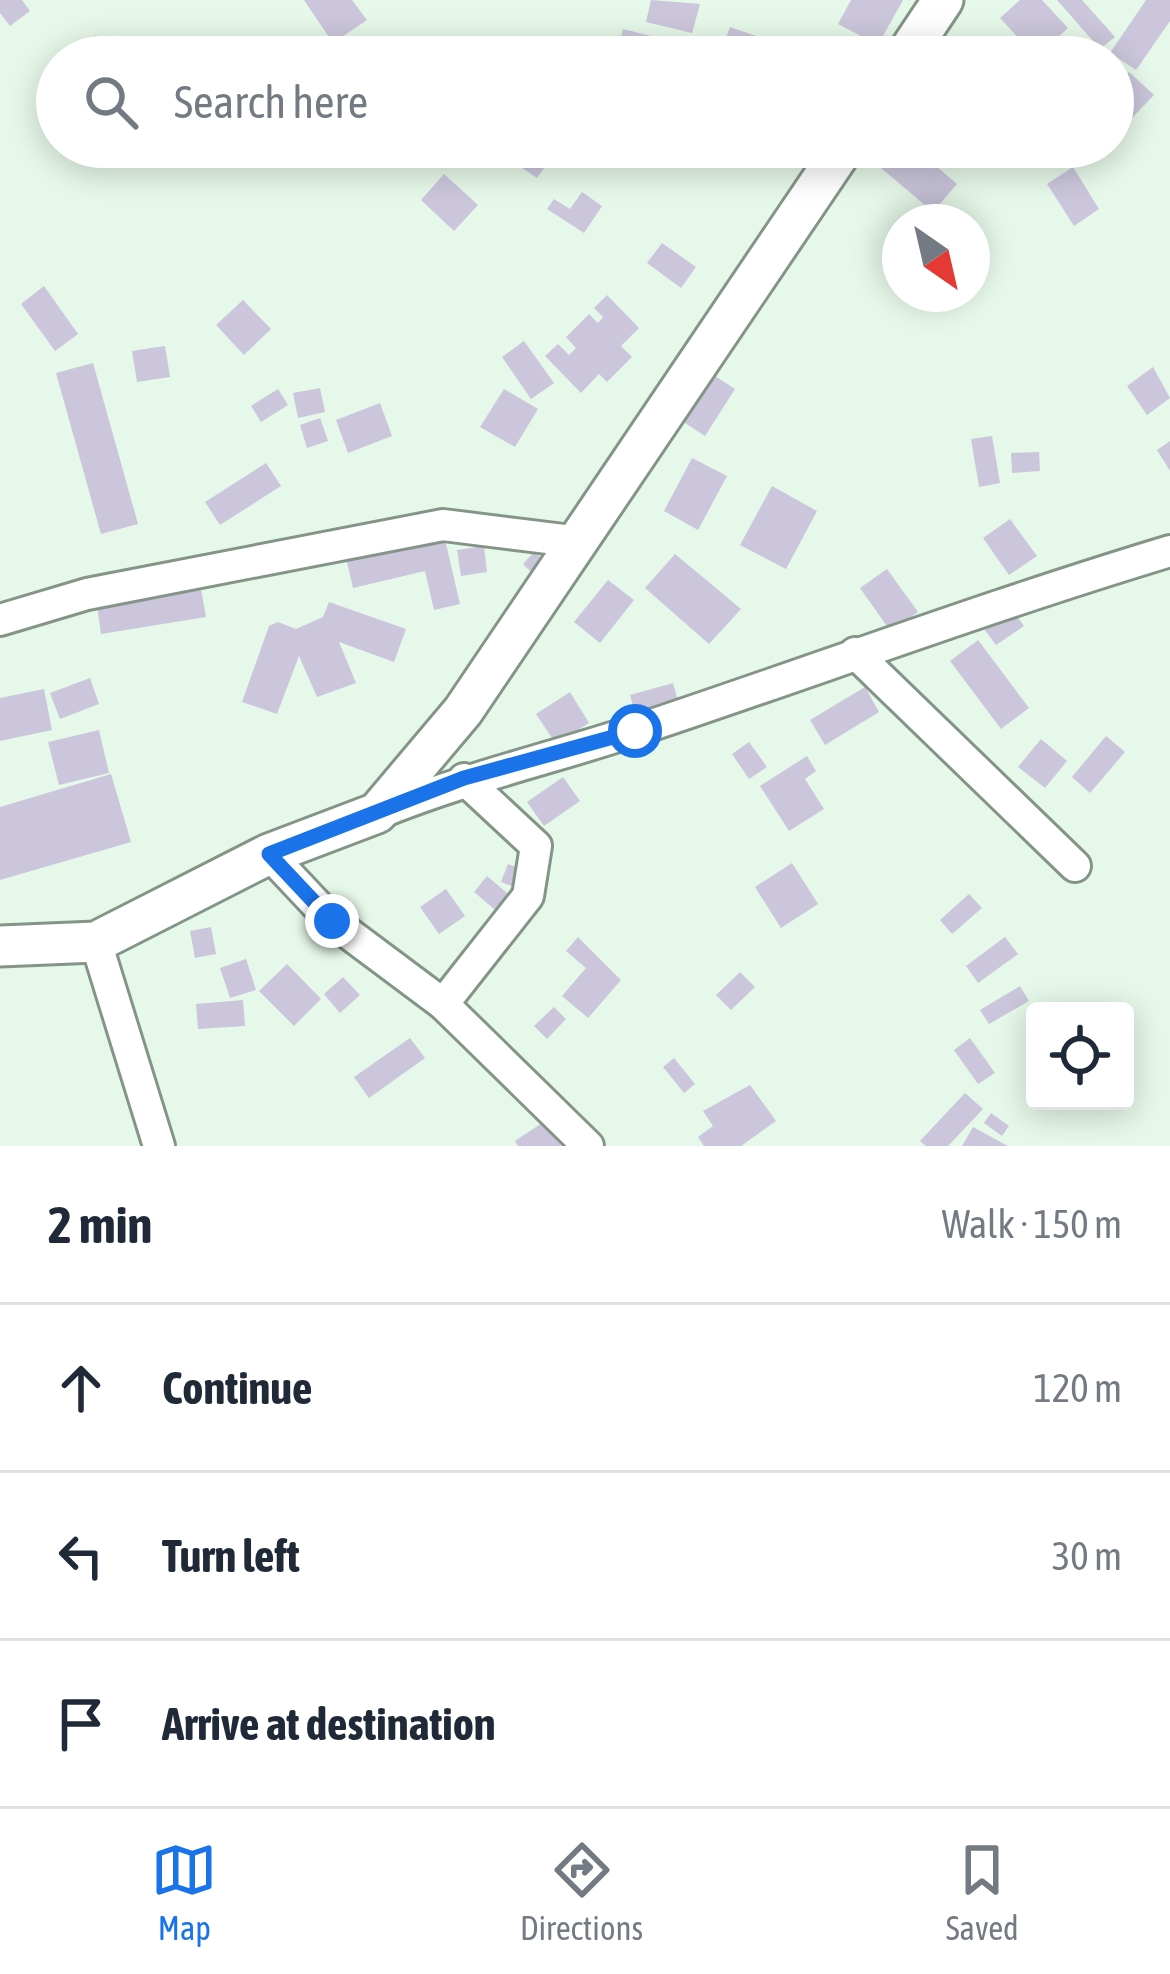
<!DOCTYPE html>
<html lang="en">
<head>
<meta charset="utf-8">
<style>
  :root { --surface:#fff; --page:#f2f2f3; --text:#1f2937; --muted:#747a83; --line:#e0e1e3; --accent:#1a73e8 }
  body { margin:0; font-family:"Asap Condensed",sans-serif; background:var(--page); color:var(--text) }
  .controls { position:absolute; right:36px; bottom:36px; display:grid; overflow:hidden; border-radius:12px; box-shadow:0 6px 30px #0003 }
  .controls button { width:108px; height:108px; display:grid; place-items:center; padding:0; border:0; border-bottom:3px solid var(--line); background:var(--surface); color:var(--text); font:60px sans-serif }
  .compass { position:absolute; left:882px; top:204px; width:108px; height:108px; border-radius:50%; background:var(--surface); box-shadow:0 6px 30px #0003; rotate:146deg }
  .stop { position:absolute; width:36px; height:36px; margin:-27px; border:9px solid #1a73e8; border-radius:50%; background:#fff }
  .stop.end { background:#1a73e8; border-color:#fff; box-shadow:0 3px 12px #0008 }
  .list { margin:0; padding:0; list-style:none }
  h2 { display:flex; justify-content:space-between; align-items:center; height:156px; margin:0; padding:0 48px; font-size:51px }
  h2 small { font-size:39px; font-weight:400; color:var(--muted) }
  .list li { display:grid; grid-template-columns:78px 1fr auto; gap:36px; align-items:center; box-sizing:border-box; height:168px; padding:0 48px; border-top:3px solid var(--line) }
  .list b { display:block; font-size:45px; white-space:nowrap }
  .list em { font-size:39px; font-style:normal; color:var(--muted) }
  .icon { flex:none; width:66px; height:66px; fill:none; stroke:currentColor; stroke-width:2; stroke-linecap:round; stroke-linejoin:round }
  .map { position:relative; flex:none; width:1170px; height:1146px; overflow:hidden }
  .search { position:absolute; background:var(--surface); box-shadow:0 6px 30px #0003; left:36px; right:36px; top:36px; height:132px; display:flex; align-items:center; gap:30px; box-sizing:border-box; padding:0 42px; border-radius:66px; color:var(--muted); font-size:45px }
  .sheet { height:660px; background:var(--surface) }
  nav { display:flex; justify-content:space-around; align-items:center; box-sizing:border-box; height:168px; border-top:3px solid var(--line); background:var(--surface); font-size:33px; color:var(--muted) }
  nav a { display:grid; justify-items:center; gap:6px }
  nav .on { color:var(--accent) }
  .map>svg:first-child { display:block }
  .building { fill:#cbc6db }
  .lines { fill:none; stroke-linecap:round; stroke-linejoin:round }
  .minor-casing { stroke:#849587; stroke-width:36 }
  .major-casing { stroke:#849587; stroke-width:45 }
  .minor { stroke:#fff; stroke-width:30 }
  .major { stroke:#fff; stroke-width:39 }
  .route { stroke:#1a73e8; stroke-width:15 }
</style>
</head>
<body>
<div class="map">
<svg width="1170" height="1146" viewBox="0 0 1170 1146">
  <rect width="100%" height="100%" fill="#e6f8e9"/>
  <!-- building -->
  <g class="building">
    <path d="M0,0H22L30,11L10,26L0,13Z"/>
    <path d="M304,0H352L367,20L333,43Z"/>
    <path d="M651,0L700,4L692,33L646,22Z"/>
    <path d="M851,0H903L878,45L838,24Z"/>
    <path d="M1020,0H1042L1068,28L1036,57L1000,18Z"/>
    <path d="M1057,0H1082L1115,37L1100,49Z"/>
    <path d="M1146,0H1170V21L1136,70L1110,53Z"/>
    <path d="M730,27L756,36L749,57H719Z"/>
    <path d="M623,29L663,39L661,47L672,50L670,57H616Z"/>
    <path d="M96,35L112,57H65Z"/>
    <path d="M1083,43L1094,57H1066Z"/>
    <path d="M1129,72L1154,95L1127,123L1113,109V88Z"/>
    <path d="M492,147H541L553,155L537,178Z"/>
    <path d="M887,147H914L957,184L933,212L874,162Z"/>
    <path d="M988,147H1028L1004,166Z"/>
    <path d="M1073,167L1099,209L1074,226L1047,184Z"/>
    <path d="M444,174L478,205L454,231L421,200Z"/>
    <path d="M582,192L602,206L584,233L547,209L554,199L570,209Z"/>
    <path d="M662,243L696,267L681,288L647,263Z"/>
    <path d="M44,286L78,334L55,351L21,304Z"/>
    <path d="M607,295L639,328L621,346L632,357L607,382L599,374L581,393L545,356L558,344L569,355L576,348L566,337L589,314L598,323L603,317L594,308Z"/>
    <path d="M243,300L271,329L244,355L216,325Z"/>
    <path d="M524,341L554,383L531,399L502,357Z"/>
    <path d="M165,346L170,377L137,382L132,351Z"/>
    <path d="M93,363L138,524L101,534L56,373Z"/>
    <path d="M1153,367L1170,398L1147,415L1127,386Z"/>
    <path d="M712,374L735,389L705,436L682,421Z"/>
    <path d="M320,388L325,412L298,418L293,393Z"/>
    <path d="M278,389L288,405L261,422L251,406Z"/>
    <path d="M504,389L538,409L515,447L480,427Z"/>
    <path d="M380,403L392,436L348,453L336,420Z"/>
    <path d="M320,418L328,441L307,448L300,425Z"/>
    <path d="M992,436L1000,483L979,487L971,439Z"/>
    <path d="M1170,441V471L1157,450Z"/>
    <path d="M1039,452L1040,471L1012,473L1011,453Z"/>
    <path d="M692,458L727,476L698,530L664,511Z"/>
    <path d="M266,463L281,486L220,525L205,502Z"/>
    <path d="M772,486L817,511L786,569L740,545Z"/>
    <path d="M1010,519L1037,556L1009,575L983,538Z"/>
    <path d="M444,535L460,604L434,610L425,571L353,588L346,558Z"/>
    <path d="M484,546L487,572L461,576L457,550Z"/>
    <path d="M534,552L543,559L531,572L523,564Z"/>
    <path d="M675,554L741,609L709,644L645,588Z"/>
    <path d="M887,569L918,612L891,632L860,588Z"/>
    <path d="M608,580L634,600L600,643L574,622Z"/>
    <path d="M201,589L206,617L101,634L97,606Z"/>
    <path d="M329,602L406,629L394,662L339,642L356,683L317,697L299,656L277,714L242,702L269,626L278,622L296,629L323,617Z"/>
    <path d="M1012,609L1024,626L996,645L984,629Z"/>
    <path d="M978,640L1029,708L1001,729L950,661Z"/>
    <path d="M90,678L99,704L60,719L50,693Z"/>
    <path d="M673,683L679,704L636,716L630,695Z"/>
    <path d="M865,687L879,712L825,745L810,720Z"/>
    <path d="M44,689L52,730L0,741V698Z"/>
    <path d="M570,692L589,723L556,744L536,714Z"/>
    <path d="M99,730L109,773L59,785L48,742Z"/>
    <path d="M1106,736L1125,752L1090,793L1072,777Z"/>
    <path d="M1041,739L1067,761L1045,788L1018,767Z"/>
    <path d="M749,742L767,767L749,779L732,754Z"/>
    <path d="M807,756L816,771L805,779L824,809L789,831L760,786Z"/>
    <path d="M111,774L131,842L0,880V807Z"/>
    <path d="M563,777L580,801L544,826L527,802Z"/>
    <path d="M792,863L818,904L781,928L755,887Z"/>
    <path d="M508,864L524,870L517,888L501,882Z"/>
    <path d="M487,876L513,898L500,914L474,892Z"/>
    <path d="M446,889L465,916L439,934L420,907Z"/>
    <path d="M969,894L982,908L952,934L940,920Z"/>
    <path d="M211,927L216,954L195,958L190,931Z"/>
    <path d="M578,937L621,980L588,1018L562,996L586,968L566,951Z"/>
    <path d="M1005,937L1018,954L978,983L966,966Z"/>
    <path d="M246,959L256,990L230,998L220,968Z"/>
    <path d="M287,964L321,999L294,1026L259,991Z"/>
    <path d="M740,972L755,987L731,1010L716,995Z"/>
    <path d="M343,977L360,995L340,1013L324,994Z"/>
    <path d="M1020,986L1029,1001L989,1024L980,1010Z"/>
    <path d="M243,1000L245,1026L198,1029L196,1004Z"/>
    <path d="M554,1007L566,1019L547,1039L534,1026Z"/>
    <path d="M410,1038L425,1058L369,1098L354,1077Z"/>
    <path d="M970,1038L995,1073L978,1084L954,1050Z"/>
    <path d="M674,1058L695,1084L684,1093L663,1067Z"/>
    <path d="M750,1085L776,1121L741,1146H704L698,1137L713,1126L703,1111Z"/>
    <path d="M965,1093L983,1109L948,1146H926L920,1141Z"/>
    <path d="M991,1113L1009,1126L1002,1136L984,1123Z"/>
    <path d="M545,1121L562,1146H518L515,1141Z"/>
    <path d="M973,1127L1008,1146H962Z"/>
  </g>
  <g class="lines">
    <!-- minor casing -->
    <g class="minor-casing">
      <g id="minor">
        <path d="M0,620L87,594L443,525L580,542"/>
        <path d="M855,653L1075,866"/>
        <path d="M379,813C465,778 553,758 640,729C817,670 991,605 1170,551"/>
        <path d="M269,854L332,921L443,1004L588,1146"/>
        <path d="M96,942L159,1146"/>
        <path d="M443,1004L528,896L536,846L464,779"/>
      </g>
    </g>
    <!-- major casing -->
    <g class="major-casing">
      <g id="major">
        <path d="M905,57L943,0"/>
        <path d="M0,946L96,942L269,854L377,813L463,711L844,147"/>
      </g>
    </g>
    <!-- minor -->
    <use href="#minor" class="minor"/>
    <!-- major -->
    <use href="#major" class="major"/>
  </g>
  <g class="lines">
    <!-- route -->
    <path class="route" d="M332,921L269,854L464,778L635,731"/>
  </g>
</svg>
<div class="controls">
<button><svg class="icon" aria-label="locate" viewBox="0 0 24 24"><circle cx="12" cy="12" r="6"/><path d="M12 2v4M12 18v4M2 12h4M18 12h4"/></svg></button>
</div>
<svg class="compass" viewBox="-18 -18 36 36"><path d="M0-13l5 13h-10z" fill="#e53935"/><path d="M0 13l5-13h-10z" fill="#747a83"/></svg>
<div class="stop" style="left:635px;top:731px"></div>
<div class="stop end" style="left:332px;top:921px"></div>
<div class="search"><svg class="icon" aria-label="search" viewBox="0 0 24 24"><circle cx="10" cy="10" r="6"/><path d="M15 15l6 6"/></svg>Search here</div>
</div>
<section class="sheet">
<h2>2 min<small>Walk · 150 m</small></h2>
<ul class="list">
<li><svg class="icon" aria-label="ahead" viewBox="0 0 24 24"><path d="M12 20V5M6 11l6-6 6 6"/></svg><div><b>Continue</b></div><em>120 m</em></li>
<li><svg class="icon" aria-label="left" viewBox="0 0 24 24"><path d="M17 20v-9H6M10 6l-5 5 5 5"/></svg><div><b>Turn left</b></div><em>30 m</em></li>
<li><svg class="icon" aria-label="arrive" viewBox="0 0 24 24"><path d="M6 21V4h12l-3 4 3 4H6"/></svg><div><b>Arrive at destination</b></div></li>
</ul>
</section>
<nav>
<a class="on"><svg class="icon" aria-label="map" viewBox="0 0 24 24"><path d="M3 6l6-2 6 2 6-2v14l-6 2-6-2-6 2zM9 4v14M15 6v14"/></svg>Map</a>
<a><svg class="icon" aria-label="directions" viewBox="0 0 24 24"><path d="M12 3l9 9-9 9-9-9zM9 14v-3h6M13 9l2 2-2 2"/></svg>Directions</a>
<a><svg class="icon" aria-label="saved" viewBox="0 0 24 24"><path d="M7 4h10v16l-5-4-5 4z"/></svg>Saved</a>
</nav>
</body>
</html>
